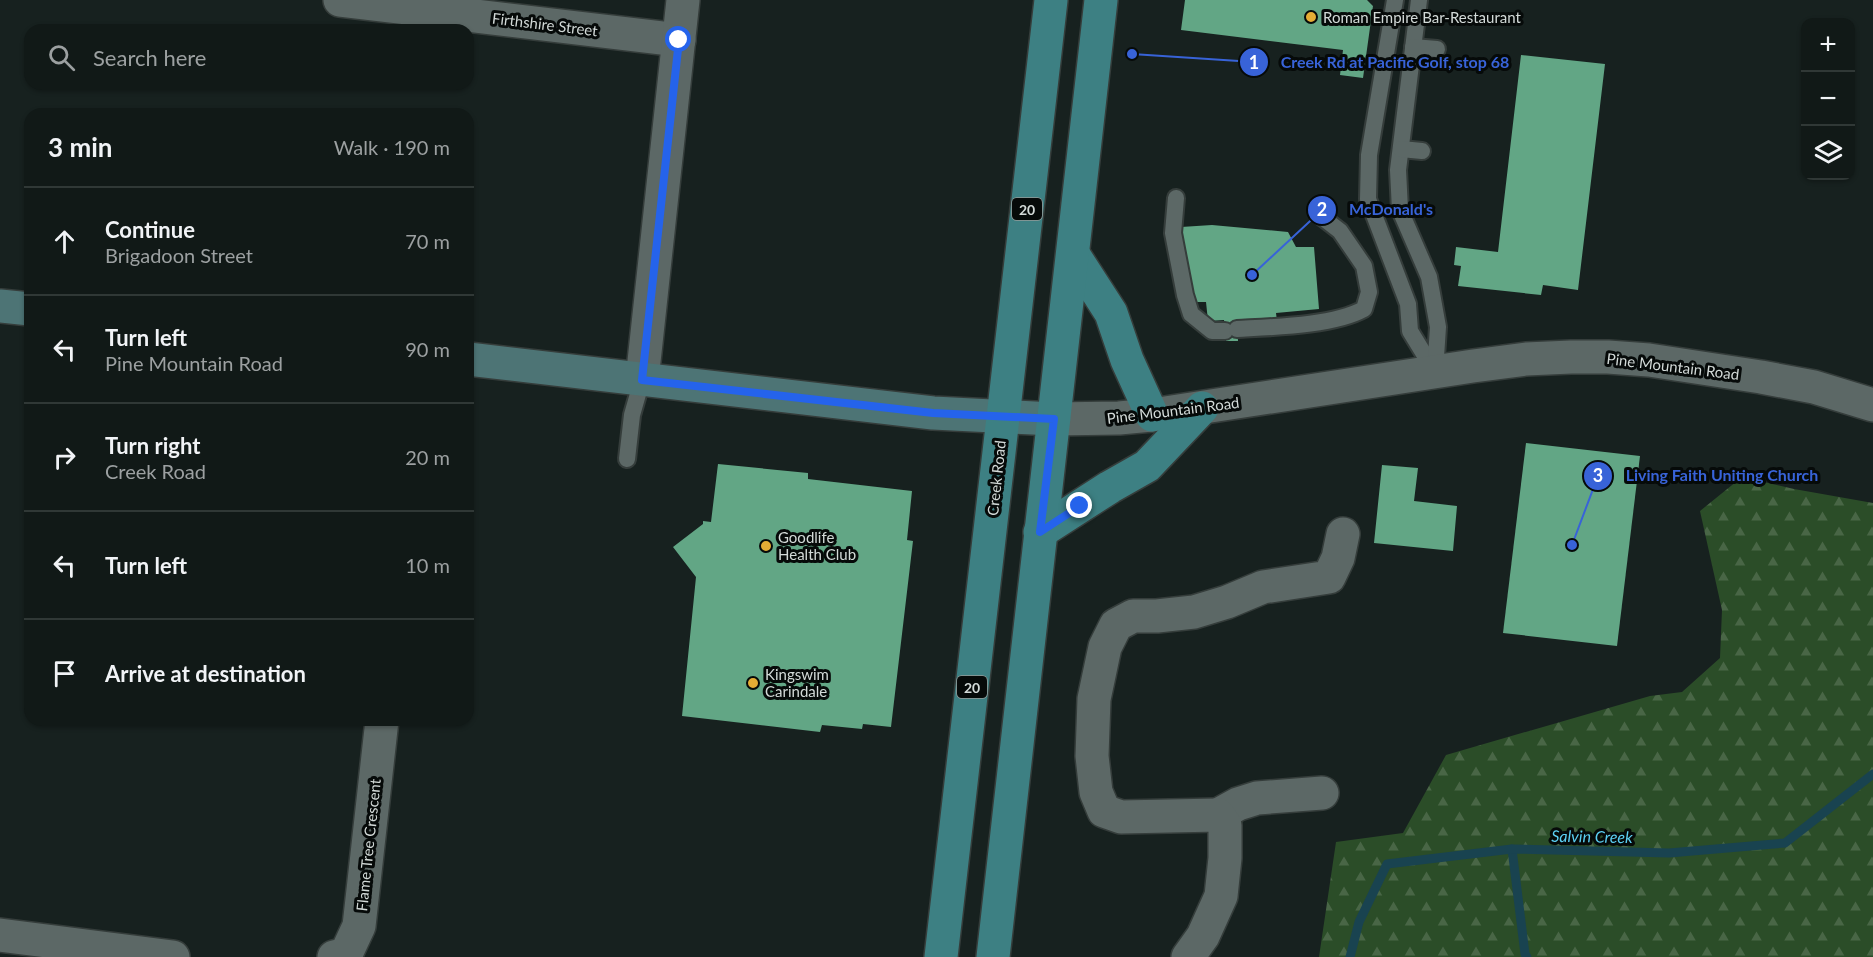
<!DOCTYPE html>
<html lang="en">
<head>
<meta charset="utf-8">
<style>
  :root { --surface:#111917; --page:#1e2624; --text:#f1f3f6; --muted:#9ca0a1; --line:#303836 }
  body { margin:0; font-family:Lato,sans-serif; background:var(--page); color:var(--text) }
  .controls { position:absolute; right:18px; top:18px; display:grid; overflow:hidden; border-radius:12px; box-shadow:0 2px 4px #0004 }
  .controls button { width:54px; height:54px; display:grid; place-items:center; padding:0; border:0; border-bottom:2px solid var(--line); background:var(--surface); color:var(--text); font:30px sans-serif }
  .stop { position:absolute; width:18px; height:18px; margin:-14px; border:4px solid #2563eb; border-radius:50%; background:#fff }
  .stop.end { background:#2563eb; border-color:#fff; box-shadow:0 2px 6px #0008 }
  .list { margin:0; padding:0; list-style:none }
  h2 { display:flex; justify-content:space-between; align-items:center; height:78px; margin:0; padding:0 24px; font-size:26px }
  h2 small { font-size:20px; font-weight:400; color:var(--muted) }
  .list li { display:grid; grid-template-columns:39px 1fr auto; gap:18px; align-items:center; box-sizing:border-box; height:108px; padding:0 24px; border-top:2px solid var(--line) }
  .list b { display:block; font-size:22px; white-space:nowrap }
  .list p { margin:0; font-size:20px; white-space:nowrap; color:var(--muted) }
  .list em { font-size:20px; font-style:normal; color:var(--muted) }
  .icon { flex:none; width:33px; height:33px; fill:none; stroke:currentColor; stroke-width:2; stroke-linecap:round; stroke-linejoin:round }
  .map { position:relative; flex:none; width:1873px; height:957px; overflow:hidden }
  .search { position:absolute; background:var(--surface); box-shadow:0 2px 4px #0004; left:24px; top:24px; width:450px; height:66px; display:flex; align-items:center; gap:15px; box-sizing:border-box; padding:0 21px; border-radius:18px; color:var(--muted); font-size:22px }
  .panel { position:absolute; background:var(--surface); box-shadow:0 2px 4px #0004; left:24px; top:108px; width:450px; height:618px; border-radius:18px }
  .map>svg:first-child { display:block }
  .forest { fill:url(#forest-firs) }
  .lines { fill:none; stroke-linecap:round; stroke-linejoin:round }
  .stream { stroke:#194350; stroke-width:9 }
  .building { fill:#62a685 }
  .service-casing { stroke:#353d3b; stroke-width:20 }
  .minor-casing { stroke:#353d3b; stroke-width:36 }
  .tertiary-casing { stroke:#353d3b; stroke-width:36 }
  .secondary-casing { stroke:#353d3b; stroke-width:36 }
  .primary-casing { stroke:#353d3b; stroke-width:36 }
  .service { stroke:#5c6866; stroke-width:16 }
  .minor { stroke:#5c6866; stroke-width:33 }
  .tertiary { stroke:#5c6866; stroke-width:33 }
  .secondary { stroke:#4d7475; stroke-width:33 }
  .primary { stroke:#3d8083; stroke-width:33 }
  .route { stroke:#2563eb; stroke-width:8 }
  .poi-dot { fill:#e5ad35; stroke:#060a09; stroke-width:2 }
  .labels { text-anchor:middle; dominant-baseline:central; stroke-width:6; stroke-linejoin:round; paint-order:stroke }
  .shield { fill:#060a09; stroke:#969c9a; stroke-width:1.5 }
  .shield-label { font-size:14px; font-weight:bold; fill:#d3dad8 }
  .poi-label { font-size:15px; fill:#d3dad8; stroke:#060a09; text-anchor:start }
  .street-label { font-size:15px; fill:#d3dad8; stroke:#060a09 }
  .water-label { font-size:16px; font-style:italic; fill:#5cd0f3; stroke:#060a09 }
  .leader { fill:none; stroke:#3863d8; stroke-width:2 }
  .callout-dot { fill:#3863d8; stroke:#060a09; stroke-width:2 }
  .mark-label { font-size:18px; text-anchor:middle; font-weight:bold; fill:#fff }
  .callout-label { font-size:16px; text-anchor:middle; font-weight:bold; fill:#3863d8; stroke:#060a09; stroke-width:6; stroke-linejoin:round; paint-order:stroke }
</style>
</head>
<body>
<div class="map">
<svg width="1873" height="957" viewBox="0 0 1873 957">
  <defs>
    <pattern id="forest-firs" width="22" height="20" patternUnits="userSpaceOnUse" patternTransform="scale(1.5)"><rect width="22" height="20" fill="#2b4d28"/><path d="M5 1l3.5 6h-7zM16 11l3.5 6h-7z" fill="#496646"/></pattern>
  </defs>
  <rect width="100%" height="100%" fill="#17211f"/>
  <!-- forest -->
  <path class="forest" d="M1742,477L1794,489L1873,503V957H1319L1336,842L1403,833L1446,755L1650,696L1682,692L1720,658L1722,610L1700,511Z"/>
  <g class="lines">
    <!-- stream -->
    <g class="stream">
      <path d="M1512,849L1525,954L1527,957"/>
      <path d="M1350,957L1359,922L1387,864L1512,849L1669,853L1785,843L1873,774"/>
    </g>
  </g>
  <!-- building -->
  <g class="building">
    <path d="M1185,0H1367L1373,6L1363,78L1340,75L1343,50L1181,30Z"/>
    <path d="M1521,55L1605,64L1578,290L1543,285L1541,295L1458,286L1461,266L1454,265L1456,247L1498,252Z"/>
    <path d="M1212,225L1288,232L1296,247H1314L1319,309L1276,313L1277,321L1237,323L1238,341H1226L1224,320L1208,321L1206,302H1193L1181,227Z"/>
    <path d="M1526,443L1640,456L1617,646L1503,633Z"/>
    <path d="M718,464L808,473V479L912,491L907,540L913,541L891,727L863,724L862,729L822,725L820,732L682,716L696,577L673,547L703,524V521L711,522Z"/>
    <path d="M1382,465L1418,468L1414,501L1457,506L1453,551L1374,543Z"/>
  </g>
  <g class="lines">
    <!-- service casing -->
    <g class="service-casing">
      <g id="service">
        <path d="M1395,0L1369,155L1368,199L1408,304L1410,331L1435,372"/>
        <path d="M1419,0L1398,170L1400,210L1429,277L1438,327L1435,372"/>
        <path d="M1413,47L1437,49"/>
        <path d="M1401,149L1422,151"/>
        <path d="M1176,198L1173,233L1185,295L1191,314L1212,331H1225"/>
        <path d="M1237,329C1273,327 1333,326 1364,309L1369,292L1364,266L1340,231L1318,214"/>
        <path d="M627,459L632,415L642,380"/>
      </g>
    </g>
    <!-- minor casing -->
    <g class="minor-casing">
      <g id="minor">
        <path d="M340,0L679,40"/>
        <path d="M642,380L683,0"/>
        <path d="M1218,815L1238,804L1257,798L1322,793"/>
        <path d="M0,935L173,957"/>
        <path d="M334,957L346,954L359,926L382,720"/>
        <path d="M1188,957L1203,936L1221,896L1225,858V825L1218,815L1121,817L1104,811L1096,792L1092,756L1094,699L1105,647L1116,625L1133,616H1157L1194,612L1227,602L1263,587L1329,577L1338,558L1343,534"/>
      </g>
    </g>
    <!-- tertiary casing -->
    <g class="tertiary-casing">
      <path id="tertiary" d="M1054,419L1119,418L1152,415L1473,366L1526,359L1571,357H1608L1649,360L1761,377L1814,387L1873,405"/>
    </g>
    <!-- secondary casing -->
    <g class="secondary-casing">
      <g id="secondary">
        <path d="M0,306L30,309"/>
        <path d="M468,359L933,413L1054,419"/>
      </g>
    </g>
    <!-- primary casing -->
    <g class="primary-casing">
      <g id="primary">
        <path d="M1073,254L1111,313L1127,360L1152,415"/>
        <path d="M1040,532L1110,487L1147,466L1202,408"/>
        <path d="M941,957L1051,0"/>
        <path d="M993,957L1101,0"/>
      </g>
    </g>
    <!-- service -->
    <use href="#service" class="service"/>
    <!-- minor -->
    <use href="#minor" class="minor"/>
    <!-- tertiary -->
    <use href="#tertiary" class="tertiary"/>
    <!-- secondary -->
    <use href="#secondary" class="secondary"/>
    <!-- primary -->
    <use href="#primary" class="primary"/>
  </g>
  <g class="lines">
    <!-- route -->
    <path class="route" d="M679,40L642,380L933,413L1054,419L1040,532L1080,506"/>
  </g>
  <!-- markers -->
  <g class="poi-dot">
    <circle cx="1311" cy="17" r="6"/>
    <circle cx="766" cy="546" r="6"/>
    <circle cx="753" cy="683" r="6"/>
  </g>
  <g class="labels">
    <!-- shield labels -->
    <g class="shield">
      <rect x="1012" y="198" width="30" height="22" rx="4.5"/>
      <rect x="957" y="676" width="30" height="22" rx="4.5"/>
    </g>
    <g class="shield-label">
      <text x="1027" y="209">20</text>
      <text x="972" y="687">20</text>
    </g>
    <!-- poi labels -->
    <g class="poi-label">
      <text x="1323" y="17">Roman Empire Bar-Restaurant</text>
      <text x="778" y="537">Goodlife<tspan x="778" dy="17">Health Club</tspan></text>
      <text x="765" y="674">Kingswim<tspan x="765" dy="17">Carindale</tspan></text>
    </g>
    <!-- street labels -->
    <g class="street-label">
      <text transform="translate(545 24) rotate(7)">Firthshire Street</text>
      <text transform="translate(1673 366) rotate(7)">Pine Mountain Road</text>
      <text transform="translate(1173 410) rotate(-7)">Pine Mountain Road</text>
      <text transform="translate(996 478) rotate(-84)">Creek Road</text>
      <text transform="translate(368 845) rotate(-84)">Flame Tree Crescent</text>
    </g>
    <!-- water labels -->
    <g class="water-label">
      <text transform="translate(1592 836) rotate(1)">Salvin Creek</text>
    </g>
  </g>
  <!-- callouts -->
  <path class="leader" d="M1132 54L1254 62M1252 275L1322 210M1572 545L1598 476"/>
  <g class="callout-dot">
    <circle cx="1132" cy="54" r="6"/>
    <circle cx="1252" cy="275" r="6"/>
    <circle cx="1572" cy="545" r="6"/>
    <circle cx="1254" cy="62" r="15"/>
    <circle cx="1322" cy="210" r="15"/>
    <circle cx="1598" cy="476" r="15"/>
  </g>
  <g class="mark-label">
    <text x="1254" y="69">1</text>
    <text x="1322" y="216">2</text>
    <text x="1598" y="482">3</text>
  </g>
  <g class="callout-label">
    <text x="1395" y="68">Creek Rd at Pacific Golf, stop 68</text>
    <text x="1391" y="215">McDonald's</text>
    <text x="1722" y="481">Living Faith Uniting Church</text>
  </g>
</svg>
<div class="controls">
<button>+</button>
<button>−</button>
<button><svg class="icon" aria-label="layers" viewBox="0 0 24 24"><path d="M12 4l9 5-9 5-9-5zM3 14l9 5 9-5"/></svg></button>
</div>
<div class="stop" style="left:679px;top:40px"></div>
<div class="stop end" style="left:1080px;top:506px"></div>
<div class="search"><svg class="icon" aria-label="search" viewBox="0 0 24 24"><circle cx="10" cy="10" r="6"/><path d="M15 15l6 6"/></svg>Search here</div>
<section class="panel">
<h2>3 min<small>Walk · 190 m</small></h2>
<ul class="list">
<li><svg class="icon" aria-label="ahead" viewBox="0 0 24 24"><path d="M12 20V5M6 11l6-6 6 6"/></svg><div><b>Continue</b><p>Brigadoon Street</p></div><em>70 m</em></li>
<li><svg class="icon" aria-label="left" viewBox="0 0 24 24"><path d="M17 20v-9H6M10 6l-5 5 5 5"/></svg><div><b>Turn left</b><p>Pine Mountain Road</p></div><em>90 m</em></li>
<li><svg class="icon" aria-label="right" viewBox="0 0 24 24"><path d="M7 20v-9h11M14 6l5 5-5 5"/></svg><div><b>Turn right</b><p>Creek Road</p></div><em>20 m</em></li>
<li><svg class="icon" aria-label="left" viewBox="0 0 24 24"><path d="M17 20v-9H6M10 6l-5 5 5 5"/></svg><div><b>Turn left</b></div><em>10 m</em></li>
<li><svg class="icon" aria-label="arrive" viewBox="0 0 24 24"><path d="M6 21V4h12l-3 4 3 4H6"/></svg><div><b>Arrive at destination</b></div></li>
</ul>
</section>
</div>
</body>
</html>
